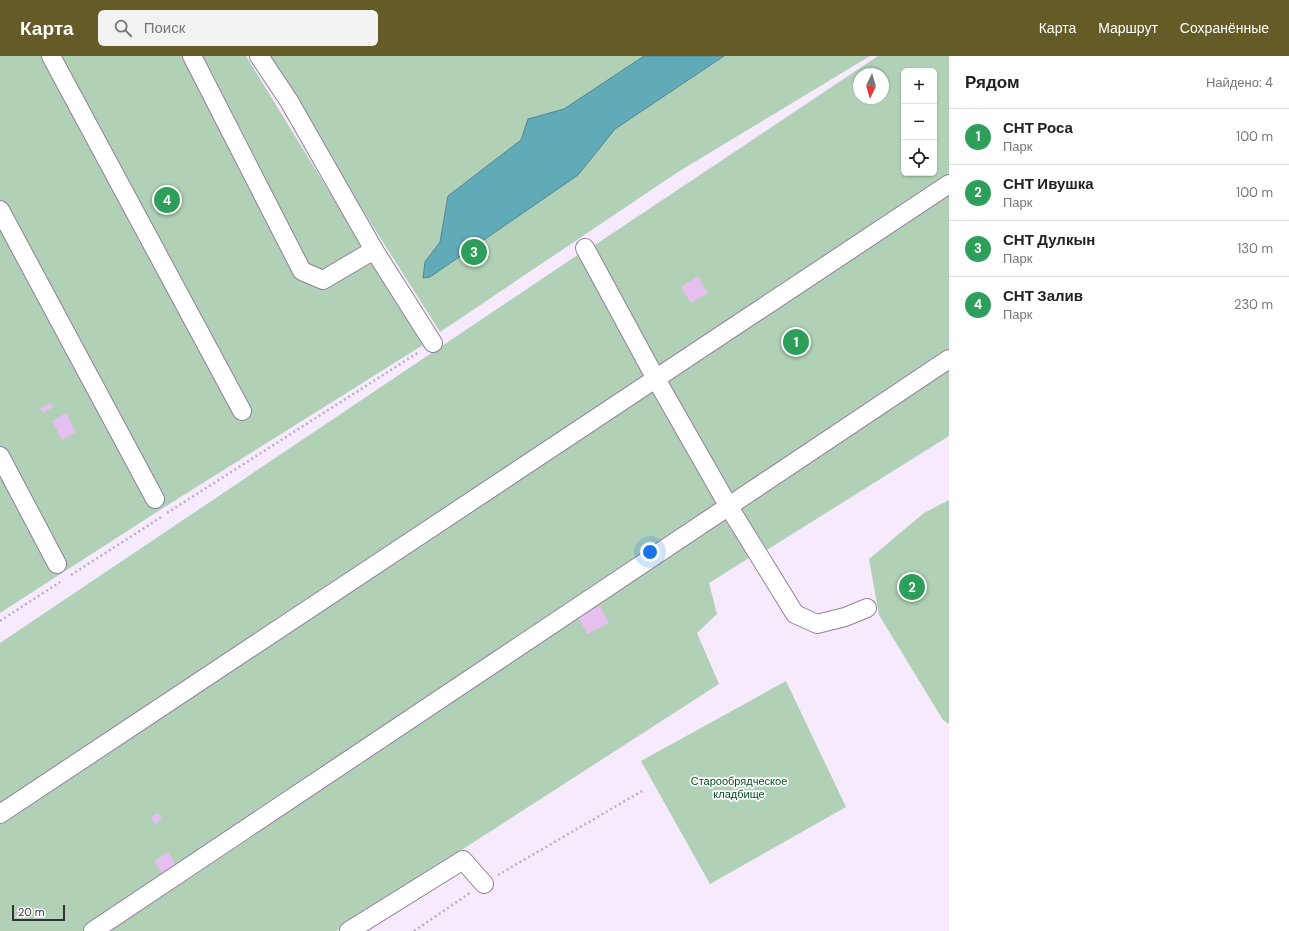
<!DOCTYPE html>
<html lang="ru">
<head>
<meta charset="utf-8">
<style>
  :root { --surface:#fff; --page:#f2f2f2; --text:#222; --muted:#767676; --line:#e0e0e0; --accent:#655b27 }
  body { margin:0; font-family:"DM Sans",sans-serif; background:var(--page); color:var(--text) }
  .controls { position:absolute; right:12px; top:12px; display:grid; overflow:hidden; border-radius:6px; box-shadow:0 1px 3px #0004 }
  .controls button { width:36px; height:36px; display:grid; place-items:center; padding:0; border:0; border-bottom:1px solid var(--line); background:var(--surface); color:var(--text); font:20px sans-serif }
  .compass { position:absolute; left:853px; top:12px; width:36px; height:36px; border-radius:50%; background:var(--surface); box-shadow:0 1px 3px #0004; rotate:185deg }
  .scale { position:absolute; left:12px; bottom:10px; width:53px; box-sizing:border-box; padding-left:4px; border:2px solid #372f3b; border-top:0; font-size:11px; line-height:14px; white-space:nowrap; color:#372f3b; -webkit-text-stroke:3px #fff; paint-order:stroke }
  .you { position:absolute; left:650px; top:496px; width:14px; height:14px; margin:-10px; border:3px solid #fff; border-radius:50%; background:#1a73e8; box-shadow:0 0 0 6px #1a73e833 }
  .badge { display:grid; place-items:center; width:26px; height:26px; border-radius:50%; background:var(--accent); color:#fff; font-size:13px; font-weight:700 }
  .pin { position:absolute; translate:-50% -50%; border:2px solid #fff; box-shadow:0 1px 4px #0006 }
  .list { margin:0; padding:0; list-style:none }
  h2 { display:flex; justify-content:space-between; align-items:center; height:52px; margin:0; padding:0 16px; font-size:17px }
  h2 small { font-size:13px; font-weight:400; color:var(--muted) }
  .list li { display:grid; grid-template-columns:26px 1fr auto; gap:12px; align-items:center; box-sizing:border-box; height:56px; padding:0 16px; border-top:1px solid var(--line) }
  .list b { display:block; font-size:15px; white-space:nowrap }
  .list p { margin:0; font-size:13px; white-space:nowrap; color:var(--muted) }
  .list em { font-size:13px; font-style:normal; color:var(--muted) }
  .icon { flex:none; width:22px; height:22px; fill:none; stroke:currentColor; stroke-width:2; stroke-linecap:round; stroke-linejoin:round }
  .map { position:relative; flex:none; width:949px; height:875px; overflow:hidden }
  header { display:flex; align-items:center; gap:24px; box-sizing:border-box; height:56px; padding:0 20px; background:var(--accent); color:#fff }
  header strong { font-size:19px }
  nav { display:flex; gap:22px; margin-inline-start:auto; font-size:14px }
  .search { width:280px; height:36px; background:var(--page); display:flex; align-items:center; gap:10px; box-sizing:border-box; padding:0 14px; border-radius:6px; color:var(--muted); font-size:15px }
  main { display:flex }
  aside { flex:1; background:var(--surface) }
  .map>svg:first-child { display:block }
  .green { fill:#b0d1b5; fill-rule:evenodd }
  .water { fill:#61aab7; stroke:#548592 }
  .building { fill:#e5bfee }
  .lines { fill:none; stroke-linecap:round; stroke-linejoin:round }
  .minor-casing { stroke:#927f9a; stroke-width:20 }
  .path { stroke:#bbb0c0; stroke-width:2.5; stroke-dasharray:2 3; stroke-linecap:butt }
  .minor { stroke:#fff; stroke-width:18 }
  .labels { text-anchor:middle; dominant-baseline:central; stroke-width:3.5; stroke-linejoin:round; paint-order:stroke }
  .park-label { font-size:11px; fill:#01501e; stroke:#fff }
</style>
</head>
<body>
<header>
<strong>Карта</strong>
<div class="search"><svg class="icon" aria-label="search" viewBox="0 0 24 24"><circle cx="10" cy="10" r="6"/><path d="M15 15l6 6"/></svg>Поиск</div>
<nav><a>Карта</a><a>Маршрут</a><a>Сохранённые</a></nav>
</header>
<main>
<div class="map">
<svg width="949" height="875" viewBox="0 0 949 875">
  <rect width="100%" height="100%" fill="#f6eafc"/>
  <!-- green -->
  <g class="green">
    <path d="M0,0H246L423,289L163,452L0,557Z"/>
    <path d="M265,0H870L678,116L440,276Z"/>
    <path d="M878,0H949V380L762,497L589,193ZM904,15H934V117H904ZM859,18H883V42H859Z"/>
    <path d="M579,198L725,456L749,502L709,527L717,558L697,577L719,628L336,875H0V587Z"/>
    <path d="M949,444V668L943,664L879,559L869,503L924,457Z"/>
    <path d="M786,625L846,751L710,828L641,705Z"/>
  </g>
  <!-- water -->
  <path class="water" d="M644,0H724L615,73L578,119L430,221L423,222L425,206L440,186L448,140L521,84L528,63L564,53Z"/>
  <!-- building -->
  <g class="building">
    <path d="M698,220L708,237L691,247L681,231Z"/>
    <path d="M50,347L53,351L43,357L40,353Z"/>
    <path d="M66,357L76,376L62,384L52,365Z"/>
    <path d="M600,550L609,567L587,578L578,561Z"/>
    <path d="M158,757L162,763L155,768L151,761Z"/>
    <path d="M168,796L177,811L163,820L154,805Z"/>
  </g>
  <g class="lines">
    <!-- minor casing -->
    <g class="minor-casing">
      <g id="minor">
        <path d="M51,0L242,355"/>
        <path d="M192,0L302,215L323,224L374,194L433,287"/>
        <path d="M259,0L289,45L374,194"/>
        <path d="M0,154L155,443"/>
        <path d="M585,192L656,323L729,451L795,558L817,568L845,561L867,552"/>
        <path d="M0,400L57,508"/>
        <path d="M0,758L949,128"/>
        <path d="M93,875L949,303"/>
        <path d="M349,875L463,804L484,828"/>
      </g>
    </g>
    <!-- path -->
    <g class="path">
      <path d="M167,457L419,296"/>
      <path d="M71,519L163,460"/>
      <path d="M0,565L60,526"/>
      <path d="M498,819L642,735"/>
      <path d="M414,875L470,837"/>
    </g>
    <!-- minor -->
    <use href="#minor" class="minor"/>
  </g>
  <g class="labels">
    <!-- park labels -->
    <g class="park-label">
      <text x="739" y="725">Старообрядческое<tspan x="739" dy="13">кладбище</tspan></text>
    </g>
  </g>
</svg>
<div class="controls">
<button>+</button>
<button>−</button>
<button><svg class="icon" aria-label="locate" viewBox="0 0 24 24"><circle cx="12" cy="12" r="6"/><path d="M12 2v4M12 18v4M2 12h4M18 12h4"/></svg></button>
</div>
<svg class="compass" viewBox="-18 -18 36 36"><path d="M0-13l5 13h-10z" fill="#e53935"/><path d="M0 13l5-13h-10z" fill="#767676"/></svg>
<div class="scale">20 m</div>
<div class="you"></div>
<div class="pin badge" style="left:796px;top:286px;background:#2e9e5b">1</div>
<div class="pin badge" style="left:912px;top:531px;background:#2e9e5b">2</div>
<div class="pin badge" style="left:474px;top:196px;background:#2e9e5b">3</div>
<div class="pin badge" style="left:167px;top:144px;background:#2e9e5b">4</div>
</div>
<aside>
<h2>Рядом<small>Найдено: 4</small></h2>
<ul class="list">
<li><span class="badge" style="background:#2e9e5b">1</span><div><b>СНТ Роса</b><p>Парк</p></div><em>100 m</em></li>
<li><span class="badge" style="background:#2e9e5b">2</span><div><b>СНТ Ивушка</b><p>Парк</p></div><em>100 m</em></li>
<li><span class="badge" style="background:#2e9e5b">3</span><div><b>СНТ Дулкын</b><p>Парк</p></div><em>130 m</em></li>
<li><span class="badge" style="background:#2e9e5b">4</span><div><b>СНТ Залив</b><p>Парк</p></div><em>230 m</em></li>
</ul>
</aside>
</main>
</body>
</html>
